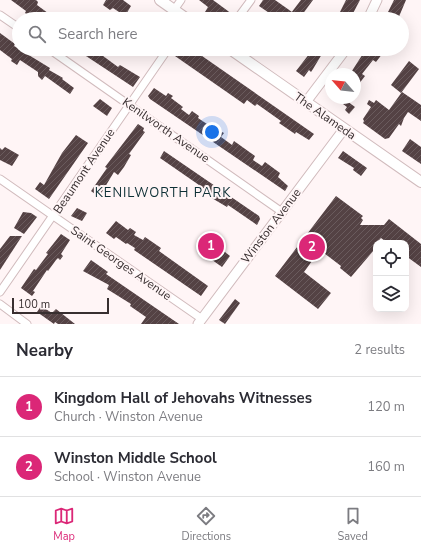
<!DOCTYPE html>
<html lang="en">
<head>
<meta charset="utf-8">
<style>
  :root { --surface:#fff; --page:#f2f2f3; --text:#2b2b33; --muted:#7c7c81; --line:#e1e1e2; --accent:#db2777 }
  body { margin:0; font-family:"Nunito Sans",sans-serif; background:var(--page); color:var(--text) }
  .controls { position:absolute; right:12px; bottom:12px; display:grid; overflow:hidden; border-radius:8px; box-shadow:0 4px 16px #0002 }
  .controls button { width:36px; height:36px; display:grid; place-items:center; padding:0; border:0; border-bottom:1px solid var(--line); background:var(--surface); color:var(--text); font:20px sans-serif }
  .compass { position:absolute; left:325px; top:68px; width:36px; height:36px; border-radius:50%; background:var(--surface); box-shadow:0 4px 16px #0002; rotate:298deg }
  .scale { position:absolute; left:12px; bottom:10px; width:97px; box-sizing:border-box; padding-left:4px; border:2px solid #382f30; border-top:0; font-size:11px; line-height:14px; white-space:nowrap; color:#382f30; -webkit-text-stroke:3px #fff5f6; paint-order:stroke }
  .you { position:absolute; left:212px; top:132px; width:14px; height:14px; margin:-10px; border:3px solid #fff; border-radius:50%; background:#1a73e8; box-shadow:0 0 0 6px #1a73e833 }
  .badge { display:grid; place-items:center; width:26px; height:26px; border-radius:50%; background:var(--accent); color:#fff; font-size:13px; font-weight:700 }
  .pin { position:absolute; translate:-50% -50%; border:2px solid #fff; box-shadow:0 1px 4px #0006 }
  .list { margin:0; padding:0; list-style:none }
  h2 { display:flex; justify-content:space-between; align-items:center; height:52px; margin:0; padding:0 16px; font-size:17px }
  h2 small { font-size:13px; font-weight:400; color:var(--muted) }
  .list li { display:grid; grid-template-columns:26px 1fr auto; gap:12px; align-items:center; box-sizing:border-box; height:60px; padding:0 16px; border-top:1px solid var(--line) }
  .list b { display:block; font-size:15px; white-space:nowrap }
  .list p { margin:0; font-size:13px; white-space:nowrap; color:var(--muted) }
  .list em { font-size:13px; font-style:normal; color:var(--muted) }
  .icon { flex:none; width:22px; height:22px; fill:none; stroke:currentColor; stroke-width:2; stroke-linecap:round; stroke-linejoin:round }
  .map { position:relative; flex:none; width:421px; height:324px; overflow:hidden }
  .search { position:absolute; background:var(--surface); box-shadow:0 4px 16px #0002; left:12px; right:12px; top:12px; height:44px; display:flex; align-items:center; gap:10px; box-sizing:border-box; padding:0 14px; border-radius:22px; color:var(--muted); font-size:15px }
  .sheet { height:172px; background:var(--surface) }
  nav { display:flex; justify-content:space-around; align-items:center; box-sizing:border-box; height:56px; border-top:1px solid var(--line); background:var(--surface); font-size:11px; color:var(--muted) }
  nav a { display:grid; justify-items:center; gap:2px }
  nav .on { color:var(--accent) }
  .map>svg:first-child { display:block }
  .building { fill:url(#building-hatch) }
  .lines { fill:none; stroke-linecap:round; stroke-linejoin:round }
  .minor-casing { stroke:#d1bbbd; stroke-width:9 }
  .tertiary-casing { stroke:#d1bbbd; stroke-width:11 }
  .secondary-casing { stroke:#d1bbbd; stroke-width:12 }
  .minor { stroke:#fff; stroke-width:7 }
  .tertiary { stroke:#fff; stroke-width:9 }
  .secondary { stroke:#fff; stroke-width:10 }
  .labels { text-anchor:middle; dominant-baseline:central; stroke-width:4; stroke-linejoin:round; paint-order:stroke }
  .street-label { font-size:12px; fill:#382f30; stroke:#fff5f6 }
  .neighbourhood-label { font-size:13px; letter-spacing:1px; fill:#0d2f35; stroke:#fff5f6 }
</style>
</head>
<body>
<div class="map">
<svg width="421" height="324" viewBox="0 0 421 324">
  <defs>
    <pattern id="building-hatch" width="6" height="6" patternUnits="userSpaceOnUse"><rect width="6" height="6" fill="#544244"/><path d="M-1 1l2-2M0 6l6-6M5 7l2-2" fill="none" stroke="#6a5b5d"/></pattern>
  </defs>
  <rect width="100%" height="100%" fill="#fff5f6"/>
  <!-- building -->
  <g class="building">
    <path d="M11,0H36L38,2L37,5L56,19H33L25,13L26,11Z"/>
    <path d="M106,0H123L131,6L125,16L113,8L110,10L103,5Z"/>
    <path d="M199,0H213L232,14L229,19H215L205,12L208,7Z"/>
    <path d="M263,0H275L292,12L286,19H278L259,6Z"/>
    <path d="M301,0H313L299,19L291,13Z"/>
    <path d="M346,0H360L350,19H345L338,16Z"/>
    <path d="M394,0H406L398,19H387L390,13L388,12Z"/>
    <path d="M0,33L15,44L14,46L50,68L49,70L63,78L62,79L74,88L70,94L45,76L42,80L38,76V72L20,60L17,65L11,61L12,59L0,50Z"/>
    <path d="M80,49H102L99,53L118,67L120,65L140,77L133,87L86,56L87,55Z"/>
    <path d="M180,49H192L314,134L309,140L296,132L295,134L279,123L281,121L257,104L255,106L247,100L244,104L175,56Z"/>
    <path d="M313,49H325L313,69L311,72L309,70L304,77L296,71Z"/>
    <path d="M366,49H386L376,62L373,60L362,74L365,76L355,89V74H350Z"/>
    <path d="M409,61L419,69L401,93L391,85Z"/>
    <path d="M154,88L166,96L168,93L173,96L171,98L183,107L181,109L189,115L192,111L199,116L198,118L207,124L205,126L214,132L216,129L224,133L221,137L232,145L234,141L255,156L253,160L262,166L265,162L280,173L278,177L288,186L285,191L150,99L148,96Z"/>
    <path d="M402,92L421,105V121L408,112L404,118L401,126L399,124L389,138L385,139L363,123L364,121L363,119L371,107L367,104L369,100L374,103L376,100L389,110Z"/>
    <path d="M335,98H349L347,101L355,107L349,114L345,110L347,107Z"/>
    <path d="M100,99L112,108L107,116L93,106Z"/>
    <path d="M138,124L144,128L143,131L145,132L129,154L131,155L124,167L118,175L114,172L99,197L91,191L107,168L105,167Z"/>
    <path d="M76,135L88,143L49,199L35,189L40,182L44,185L62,153Z"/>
    <path d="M410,139L421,147V164L402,151Z"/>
    <path d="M5,147L19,155L12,166L0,160V148L2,150Z"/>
    <path d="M164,151L259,216L260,219L257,225L228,205L227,207L210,197L212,194L160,158Z"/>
    <path d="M343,151L367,168L361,176L353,170L354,168L338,158Z"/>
    <path d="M336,196L363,216L361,218L363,220L360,225H384L389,219L421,244V267L406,256V243H388L381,238L376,243L374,250L351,277L340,268L341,266L320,250L304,272L331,293L318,309L275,276Z"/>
    <path d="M77,208L87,213L82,221L71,216Z"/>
    <path d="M23,212L31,213L37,217L24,234L14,228Z"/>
    <path d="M116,221L128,230L130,228L136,232L134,235L143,240L145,237L161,248L159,251L208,286L201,296L134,250L135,248L127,243L126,244L116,237L114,239L106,233Z"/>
    <path d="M61,234L70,240L61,254L63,256L60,260L58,258L56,260L48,271L47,270L33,291L35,292L32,296L21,288L34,269L36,270L48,254L46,253Z"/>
    <path d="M10,236H22L0,270V249Z"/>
    <path d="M210,240L230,256L222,267L201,252Z"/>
    <path d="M91,260L108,272L106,274L179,324H141L146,317L130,306L131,304L107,289L109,285L83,271Z"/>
    <path d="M235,299L240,303L225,324L219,320Z"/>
    <path d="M41,306L52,313L56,309L75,324H58L55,322L54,324L37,312Z"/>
  </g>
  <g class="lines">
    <!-- minor casing -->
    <g class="minor-casing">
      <g id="minor">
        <path d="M174,10L181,0"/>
        <path d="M0,15L19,28"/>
        <path d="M237,19L251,0"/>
        <path d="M49,49L282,212"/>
        <path d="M0,179L202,319"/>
        <path d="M0,292L168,49"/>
        <path d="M0,304L27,324"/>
      </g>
    </g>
    <!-- tertiary casing -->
    <g class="tertiary-casing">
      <g id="tertiary">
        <path d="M368,19L377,0"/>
        <path d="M306,102L346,49"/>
        <path d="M198,324L344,129"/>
      </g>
    </g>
    <!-- secondary casing -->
    <g class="secondary-casing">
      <g id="secondary">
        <path d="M160,0L187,19"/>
        <path d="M230,49L421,182"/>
      </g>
    </g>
    <!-- minor -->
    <use href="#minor" class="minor"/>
    <!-- tertiary -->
    <use href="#tertiary" class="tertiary"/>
    <!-- secondary -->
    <use href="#secondary" class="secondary"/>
  </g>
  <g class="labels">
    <!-- street labels -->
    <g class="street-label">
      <text transform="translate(325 116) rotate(35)">The Alameda</text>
      <text transform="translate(166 130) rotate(35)">Kenilworth Avenue</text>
      <text transform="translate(84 171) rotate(-56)">Beaumont Avenue</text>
      <text transform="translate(271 226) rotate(-53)">Winston Avenue</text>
      <text transform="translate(121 263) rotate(35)">Saint Georges Avenue</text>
    </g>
    <!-- neighbourhood labels -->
    <g class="neighbourhood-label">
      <text x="163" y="193">KENILWORTH PARK</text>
    </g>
  </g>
</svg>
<div class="controls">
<button><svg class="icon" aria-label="locate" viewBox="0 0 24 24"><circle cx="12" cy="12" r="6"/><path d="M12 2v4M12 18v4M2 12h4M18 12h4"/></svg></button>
<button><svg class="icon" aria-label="layers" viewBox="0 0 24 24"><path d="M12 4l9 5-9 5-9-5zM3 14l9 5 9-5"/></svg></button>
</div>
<svg class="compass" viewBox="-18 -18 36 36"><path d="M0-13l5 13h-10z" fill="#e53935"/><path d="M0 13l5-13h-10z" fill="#7c7c81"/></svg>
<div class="scale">100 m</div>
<div class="you"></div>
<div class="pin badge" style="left:211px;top:246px">1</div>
<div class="pin badge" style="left:312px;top:247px">2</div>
<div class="search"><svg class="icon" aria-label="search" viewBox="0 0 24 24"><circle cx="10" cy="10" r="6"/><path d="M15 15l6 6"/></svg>Search here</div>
</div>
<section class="sheet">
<h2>Nearby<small>2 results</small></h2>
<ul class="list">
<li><span class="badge">1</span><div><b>Kingdom Hall of Jehovahs Witnesses</b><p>Church · Winston Avenue</p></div><em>120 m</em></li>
<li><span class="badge">2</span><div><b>Winston Middle School</b><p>School · Winston Avenue</p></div><em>160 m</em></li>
</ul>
</section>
<nav>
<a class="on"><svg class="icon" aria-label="map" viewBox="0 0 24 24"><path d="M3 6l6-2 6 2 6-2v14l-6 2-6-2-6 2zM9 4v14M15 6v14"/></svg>Map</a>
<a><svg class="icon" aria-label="directions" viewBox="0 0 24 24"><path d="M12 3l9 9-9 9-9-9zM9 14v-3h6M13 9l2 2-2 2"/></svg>Directions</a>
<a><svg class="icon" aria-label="saved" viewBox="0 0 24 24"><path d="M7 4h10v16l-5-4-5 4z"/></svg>Saved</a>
</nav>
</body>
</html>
